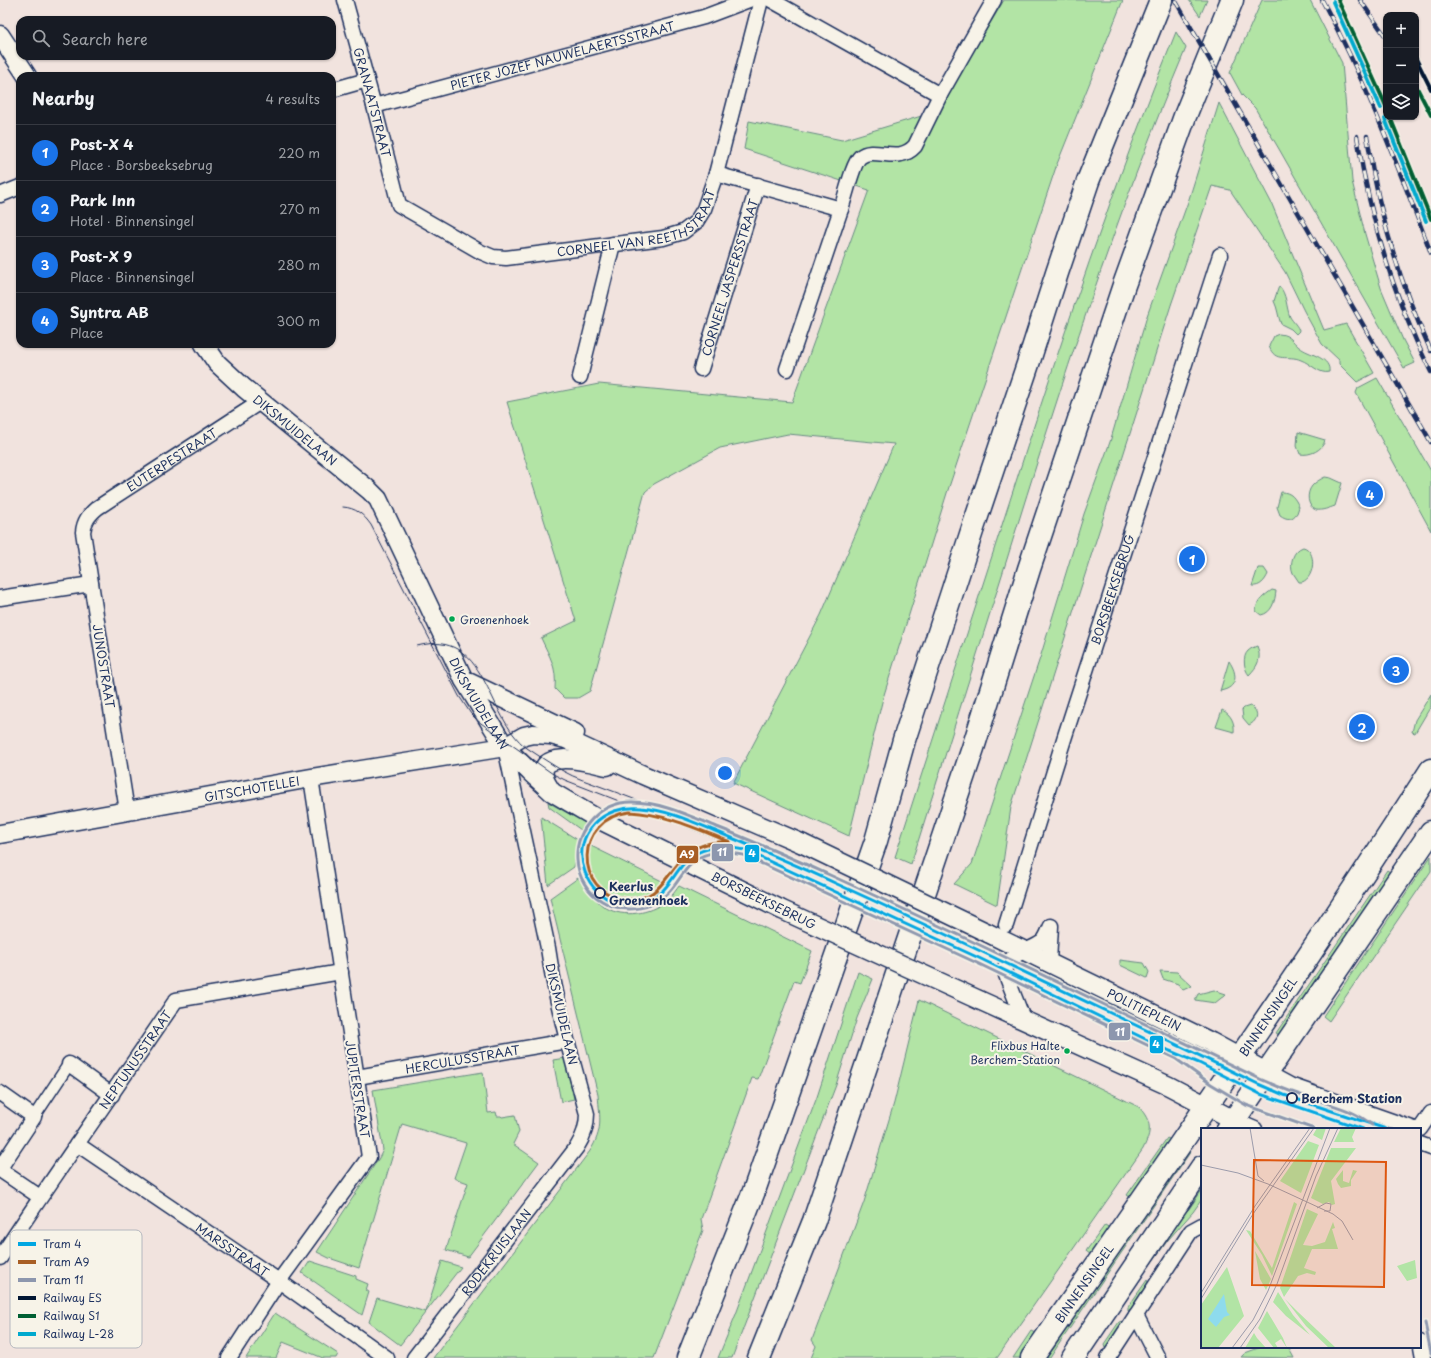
<!DOCTYPE html>
<html lang="en">
<head>
<meta charset="utf-8">
<style>
  :root { --surface:#171b24; --page:#242831; --text:#f1f3f6; --muted:#9ea1a6; --line:#363941; --accent:#1a73e8 }
  body { margin:0; font-family:"Playpen Sans",sans-serif; background:var(--page); color:var(--text) }
  .controls { position:absolute; right:12px; top:12px; display:grid; overflow:hidden; border-radius:8px; box-shadow:0 1px 3px #0004 }
  .controls button { width:36px; height:36px; display:grid; place-items:center; padding:0; border:0; border-bottom:1px solid var(--line); background:var(--surface); color:var(--text); font:20px sans-serif }
  .you { position:absolute; left:725px; top:773px; width:14px; height:14px; margin:-10px; border:3px solid #fff; border-radius:50%; background:#1a73e8; box-shadow:0 0 0 6px #1a73e833 }
  .badge { display:grid; place-items:center; width:26px; height:26px; border-radius:50%; background:var(--accent); color:#fff; font-size:13px; font-weight:700 }
  .pin { position:absolute; translate:-50% -50%; border:2px solid #fff; box-shadow:0 1px 4px #0006 }
  .list { margin:0; padding:0; list-style:none }
  h2 { display:flex; justify-content:space-between; align-items:center; height:52px; margin:0; padding:0 16px; font-size:17px }
  h2 small { font-size:13px; font-weight:400; color:var(--muted) }
  .list li { display:grid; grid-template-columns:26px 1fr auto; gap:12px; align-items:center; box-sizing:border-box; height:56px; padding:0 16px; border-top:1px solid var(--line) }
  .list b { display:block; font-size:15px; white-space:nowrap }
  .list p { margin:0; font-size:13px; white-space:nowrap; color:var(--muted) }
  .list em { font-size:13px; font-style:normal; color:var(--muted) }
  .icon { flex:none; width:22px; height:22px; fill:none; stroke:currentColor; stroke-width:2; stroke-linecap:round; stroke-linejoin:round }
  .map { position:relative; flex:none; width:1431px; height:1358px; overflow:hidden }
  .search { position:absolute; background:var(--surface); box-shadow:0 1px 3px #0004; left:16px; top:16px; width:320px; height:44px; display:flex; align-items:center; gap:10px; box-sizing:border-box; padding:0 14px; border-radius:12px; color:var(--muted); font-size:15px }
  .panel { position:absolute; background:var(--surface); box-shadow:0 1px 3px #0004; left:16px; top:72px; width:320px; height:276px; border-radius:12px }
  .map>svg:first-child { display:block }
  .green { fill:#b2e4a5; stroke:#668a82 }
  .lines { fill:none; stroke-linecap:round; stroke-linejoin:round }
  .pedestrian-casing { stroke:#1b2f5e; stroke-width:14 }
  .minor-casing { stroke:#1b2f5e; stroke-width:17 }
  .tertiary-casing { stroke:#1b2f5e; stroke-width:21 }
  .primary-casing { stroke:#1b2f5e; stroke-width:25 }
  .motorway-casing { stroke:#1b2f5e; stroke-width:25 }
  .pedestrian { stroke:#f7f3e8; stroke-width:11 }
  .minor { stroke:#f7f3e8; stroke-width:14 }
  .tertiary { stroke:#f7f3e8; stroke-width:18 }
  .primary { stroke:#f7f3e8; stroke-width:22 }
  .motorway { stroke:#f7f3e8; stroke-width:22 }
  .tram { stroke:#1b2f5e; stroke-width:1 }
  .rail-casing { stroke:#1b2f5e; stroke-width:4.5 }
  .rail { stroke:#f7f3e8; stroke-width:3; stroke-dasharray:9; stroke-linecap:butt }
  .tertiary-bridge-casing { stroke:#1b2f5e; stroke-width:21; stroke-linecap:butt }
  .tertiary-bridge { stroke:#f7f3e8; stroke-width:18 }
  .rail-1-casing { stroke:#f7f3e8; stroke-width:7 }
  .rail-2-casing { stroke:#f7f3e8; stroke-width:7 }
  .rail-3-casing { stroke:#f7f3e8; stroke-width:7 }
  .rail-1 { stroke:#011633; stroke-width:4 }
  .rail-2 { stroke:#005f33; stroke-width:4 }
  .rail-3 { stroke:#00a9ce; stroke-width:4 }
  .tram-1-casing { stroke:#f7f3e8; stroke-width:6 }
  .tram-2-casing { stroke:#f7f3e8; stroke-width:6 }
  .tram-3-casing { stroke:#f7f3e8; stroke-width:6 }
  .tram-1 { stroke:#00a6e2; stroke-width:3 }
  .tram-2 { stroke:#a85e24; stroke-width:3 }
  .tram-3 { stroke:#8d97ae; stroke-width:3 }
  .bus-dot { fill:#00a651; stroke:#f7f3e8; stroke-width:1.5 }
  .stop-dot { fill:#f7f3e8; stroke:#1b2f5e; stroke-width:2 }
  .labels { text-anchor:middle; dominant-baseline:central; stroke-width:4; stroke-linejoin:round; paint-order:stroke }
  .bus-label { font-size:11px; fill:#1b2f5e; stroke:#f7f3e8; text-anchor:start }
  .street-label { font-size:12px; fill:#1b2f5e; stroke:#f7f3e8 }
  .stop-label { font-size:12px; font-weight:bold; fill:#1b2f5e; stroke:#f7f3e8; text-anchor:start }
  .inset-road { fill:none; stroke:#9b9bab; stroke-width:1 }
  .view { fill:#de5710; fill-opacity:0.15; stroke:#de5710; stroke-width:2 }
  .inset-edge { fill:none; stroke:#1b2f5e; stroke-width:2 }
  .key { fill:#f7f3e8; stroke:#b5b8bf; stroke-width:1 }
  .key-label { font-size:11px; fill:#1b2f5e }
  .line-badge { stroke:#f7f3e8; stroke-width:1.5 }
  .badge-label { font-size:11px; text-anchor:middle; font-weight:bold; fill:#fff }
</style>
</head>
<body>
<div class="map">
<svg width="1431" height="1358" viewBox="0 0 1431 1358">
  <rect width="100%" height="100%" fill="#f1e3de"/>
  <filter id="ink" filterUnits="userSpaceOnUse"><feTurbulence type="fractalNoise" baseFrequency=".025" numOctaves="2"/><feDisplacementMap in="SourceGraphic" scale="8" xChannelSelector="R" yChannelSelector="G"/><feConvolveMatrix kernelMatrix="1 2 1 2 8 2 1 2 1" color-interpolation-filters="sRGB"/></filter>
  <g filter="url(#ink)">
    <!-- green -->
    <g class="green">
      <path d="M1004,0H1123L1057,164L947,493L883,698L849,836L733,783L821,615L894,444L788,434L720,448L654,484L645,492L590,691L578,698H564L555,689C557,666 550,658 541,638L576,621L507,402L599,384L792,402L869,190L744,149L749,121L842,140L938,111Z"/>
      <path d="M1189,0H1207L1200,16Z"/>
      <path d="M1262,0H1310L1342,63L1352,181L1365,234L1381,288L1403,340L1415,363L1404,368L1279,149L1255,108L1242,95L1230,73Z"/>
      <path d="M1176,32L1186,48C1116,215 1060,387 1007,559C975,661 943,762 911,864L895,857C934,736 973,615 1012,494C1062,338 1114,183 1176,32Z"/>
      <path d="M1219,103L1271,202L1324,330L1346,324L1374,373L1357,382L1339,364V360L1322,344L1304,311L1285,272L1230,190L1212,186L1171,305L1011,807L997,905L954,884L972,864L1040,658L1084,514L1110,442L1147,316L1189,199Z"/>
      <path d="M1279,286C1287,294 1286,307 1290,317C1293,322 1298,326 1299,331L1296,334L1291,329L1281,324C1278,317 1278,309 1274,301Z"/>
      <path d="M1279,334C1292,335 1293,344 1302,349C1311,355 1331,358 1329,372C1320,375 1310,363 1301,360C1288,354 1275,364 1269,346L1274,336Z"/>
      <path d="M1377,378L1431,471V531L1356,393L1358,388Z"/>
      <path d="M1298,432L1325,440C1323,450 1310,456 1300,454L1297,446Z"/>
      <path d="M1325,477L1331,478L1342,483L1335,506C1329,508 1322,511 1316,510C1307,507 1306,493 1312,486C1315,482 1321,479 1325,477Z"/>
      <path d="M1281,492C1291,492 1295,498 1299,507L1297,513C1292,520 1287,520 1280,515L1277,507Z"/>
      <path d="M1303,547C1317,550 1315,578 1302,582H1299C1297,579 1295,576 1293,573C1289,564 1293,550 1303,547Z"/>
      <path d="M1258,568H1264L1268,574C1265,581 1260,587 1252,586Z"/>
      <path d="M1272,590L1276,591C1275,601 1272,613 1261,615L1256,611C1256,601 1265,595 1272,590Z"/>
      <path d="M1257,646C1262,658 1258,666 1249,675C1244,669 1242,657 1248,651C1250,649 1254,647 1257,646Z"/>
      <path d="M1229,661C1238,674 1238,688 1220,691Z"/>
      <path d="M1431,694V706L1415,733L1412,732L1415,720Z"/>
      <path d="M1250,706C1260,711 1258,721 1249,725L1243,718L1242,710L1244,708Z"/>
      <path d="M1222,710C1231,714 1235,723 1234,732L1216,727Z"/>
      <path d="M548,802L585,823L581,830L549,807Z"/>
      <path d="M541,817L578,840L574,867L548,885Z"/>
      <path d="M589,845L666,883C661,891 653,896 644,898C618,905 597,892 590,866C588,859 586,852 589,845Z"/>
      <path d="M1431,856V871L1329,1021L1323,1016Z"/>
      <path d="M1387,870L1391,873L1281,1036L1276,1033Z"/>
      <path d="M578,878C586,888 593,899 603,906C620,918 645,915 662,904C669,900 674,893 679,886L812,951L800,983L794,981L758,1079L752,1078L701,1219L703,1230L654,1358H433L590,1151C603,1130 600,1119 598,1095L550,898Z"/>
      <path d="M1120,960L1144,963L1149,972L1147,978L1120,965Z"/>
      <path d="M1160,971L1177,972L1192,986L1183,990L1178,984L1163,979Z"/>
      <path d="M858,972L873,979L857,1018L836,1085L732,1358H718L736,1314L817,1097Z"/>
      <path d="M1214,990L1226,994L1225,995L1215,1003L1195,1000L1198,994Z"/>
      <path d="M919,1000L1139,1107C1152,1122 1152,1131 1143,1149L997,1358H811L816,1346L812,1340L864,1202L894,1103Z"/>
      <path d="M565,1058L574,1099L561,1102L553,1060Z"/>
      <path d="M483,1072L488,1113L496,1112L497,1116H501L502,1117L515,1115L519,1132L513,1144L539,1162L468,1257L446,1250L468,1183L454,1178L466,1143L402,1124L359,1268L329,1258L317,1252L379,1158L383,1150L373,1090Z"/>
      <path d="M1167,1138L1171,1140L1131,1198L1127,1195Z"/>
      <path d="M1188,1149L1191,1151L1057,1347L1050,1358H1044Z"/>
      <path d="M1202,1190V1199L1193,1212L1168,1240L1127,1297L1177,1221L1189,1209Z"/>
      <path d="M1105,1225L1110,1228L1091,1255L1086,1251Z"/>
      <path d="M310,1261L356,1276V1279L368,1284L366,1290L369,1292L362,1315L302,1273Z"/>
      <path d="M442,1261L461,1267L400,1345L369,1322L377,1298L426,1312Z"/>
      <path d="M1147,1280L1148,1282L1131,1311H1128V1307Z"/>
      <path d="M275,1313L338,1354L336,1358H323L283,1342L276,1358H246Z"/>
      <path d="M1123,1321L1108,1347H1105L1104,1344L1119,1322Z"/>
      <path d="M1031,1331L1037,1334L1021,1358H1013Z"/>
      <path d="M1261,1347H1288L1294,1358L1241,1357L1245,1353Z"/>
    </g>
    <g class="lines">
      <!-- pedestrian casing -->
      <g class="pedestrian-casing">
        <path id="pedestrian" d="M34,1117L69,1064"/>
      </g>
      <!-- minor casing -->
      <g class="minor-casing">
        <g id="minor">
          <path id="s1" d="M345,0L374,106L399,205L481,252L493,257L506,258L663,238L683,232L696,222L704,209L716,174L761,0"/>
          <path d="M771,0L940,95"/>
          <path d="M332,90L367,80"/>
          <path id="s2" d="M374,106L704,17L749,0"/>
          <path d="M716,174L841,209C845,198 853,163 860,157C874,145 898,165 915,146L940,95L994,0"/>
          <path d="M0,195L20,187"/>
          <path id="s3" d="M701,369L758,185"/>
          <path d="M787,369L841,209"/>
          <path d="M580,377L613,244"/>
          <path d="M0,598L91,584"/>
          <path id="s4" d="M127,811L83,532C84,521 89,515 97,508L260,402"/>
          <path id="s5" d="M1006,925L1064,739L1220,255"/>
          <path d="M1024,1021L1004,970C1009,953 1030,951 1042,942C1046,939 1049,930 1051,926L1049,962"/>
          <path d="M69,1064L112,1095"/>
          <path d="M1266,1072L1290,1085L1415,1129"/>
          <path id="s6" d="M357,1077L567,1041"/>
          <path d="M0,1093L34,1117L0,1168"/>
          <path d="M1234,1120L1255,1129"/>
          <path d="M1420,1129L1431,1113"/>
          <path id="s7" d="M77,1144L279,1281L387,1358"/>
          <path d="M1420,1144L1431,1148"/>
          <path d="M0,1170L40,1197"/>
          <path id="s8" d="M0,1258C57,1171 118,1086 176,1000L341,972"/>
          <path d="M1136,1315L1158,1358"/>
          <path d="M1420,1342L1423,1358"/>
          <path d="M229,1358L279,1281L369,1157L311,778"/>
          <path id="s9" d="M414,1358L577,1147C584,1136 587,1127 587,1114C572,1059 556,1004 548,948L505,747"/>
          <path d="M1108,1358L1191,1231L1202,1225"/>
        </g>
      </g>
      <!-- tertiary casing -->
      <g class="tertiary-casing">
        <g id="tertiary">
          <path d="M0,35L27,76"/>
          <path id="s10" d="M204,344L217,363L244,388L369,490L378,499L464,680L505,747L530,772L552,792L598,819L780,909"/>
          <path d="M464,680L575,733"/>
          <path d="M551,791C549,787 546,783 545,780C534,746 593,763 607,766"/>
          <path id="s11" d="M0,834L311,778L505,747L524,736L533,734L551,735L566,739L643,775L803,844"/>
          <path id="s12" d="M988,933L1211,1042L1266,1072"/>
          <path d="M979,1000L1169,1086L1234,1120"/>
        </g>
      </g>
      <!-- primary casing -->
      <g class="primary-casing">
        <g id="primary">
          <path d="M1228,1129L1431,832"/>
          <path id="s13" d="M1032,1358C1167,1164 1303,969 1431,770"/>
          <path d="M1073,1358L1202,1167"/>
        </g>
      </g>
      <!-- motorway casing -->
      <g class="motorway-casing">
        <g id="motorway">
          <path d="M688,1358L754,1191L876,841L904,740L972,531L1028,364L1057,273L1088,181L1161,0"/>
          <path d="M759,1358L814,1221L973,748L1029,569L1124,285L1185,116L1232,0"/>
        </g>
      </g>
      <!-- pedestrian -->
      <use href="#pedestrian" class="pedestrian"/>
      <!-- minor -->
      <use href="#minor" class="minor"/>
      <!-- tertiary -->
      <use href="#tertiary" class="tertiary"/>
      <!-- primary -->
      <use href="#primary" class="primary"/>
      <!-- motorway -->
      <use href="#motorway" class="motorway"/>
      <!-- tram -->
      <g class="tram">
        <path d="M343,507C356,508 363,514 371,525L459,696L471,714L478,721L553,774L565,780L745,850"/>
        <path d="M417,646C488,627 485,717 527,748C539,756 551,764 563,771C575,778 589,782 602,787C625,796 648,804 670,813"/>
      </g>
      <!-- rail casing -->
      <g class="rail-casing">
        <g id="rail">
          <path d="M1175,0L1431,442"/>
          <path d="M1322,0C1366,81 1398,167 1431,253"/>
          <path d="M1360,0L1386,37"/>
          <path d="M1357,136C1370,218 1393,297 1431,372"/>
          <path d="M1367,136C1378,211 1399,282 1431,351"/>
        </g>
      </g>
      <!-- rail -->
      <use href="#rail" class="rail"/>
      <!-- tertiary-bridge casing -->
      <g class="tertiary-bridge-casing">
        <g id="tertiary-bridge">
          <path d="M803,844L988,933"/>
          <path d="M780,909L979,1000"/>
        </g>
      </g>
      <!-- tertiary-bridge -->
      <use href="#tertiary-bridge" class="tertiary-bridge"/>
      <!-- rail-1 casing -->
      <g class="rail-1-casing">
        <path id="rail-1" d="M1416,59L1431,89"/>
      </g>
      <!-- rail-2 casing -->
      <g class="rail-2-casing">
        <g id="rail-2">
          <path d="M1338,0L1386,106"/>
          <path d="M1416,86L1431,115"/>
          <path d="M1390,117L1431,219"/>
        </g>
      </g>
      <!-- rail-3 casing -->
      <g class="rail-3-casing">
        <g id="rail-3">
          <path d="M1333,2L1381,108"/>
          <path d="M1385,119L1426,221"/>
        </g>
      </g>
      <!-- rail-1 -->
      <use href="#rail-1" class="rail-1"/>
      <!-- rail-2 -->
      <use href="#rail-2" class="rail-2"/>
      <!-- rail-3 -->
      <use href="#rail-3" class="rail-3"/>
      <!-- tram-1 casing -->
      <g class="tram-1-casing">
        <path id="tram-1" d="M1363,1129L1260,1094L1199,1063L1170,1051L979,958L745,850C730,847 712,845 697,853C672,867 672,896 639,903C631,905 623,904 615,902C601,897 590,886 585,872C571,834 604,804 641,808C667,810 691,821 715,831C756,848 797,865 837,884C928,925 1017,969 1108,1012C1158,1036 1208,1059 1258,1084L1284,1095L1386,1129"/>
      </g>
      <!-- tram-2 casing -->
      <g class="tram-2-casing">
        <path id="tram-2" d="M630,812C666,814 697,829 730,842C714,841 697,845 685,856C665,875 659,902 626,899C573,894 574,818 630,812Z"/>
      </g>
      <!-- tram-3 casing -->
      <g class="tram-3-casing">
        <g id="tram-3">
          <path d="M1314,1129L1246,1105L1211,1084L1176,1059L977,963L743,855C729,852 713,850 700,857C686,865 680,880 670,891C653,910 624,915 602,901C588,893 578,877 577,860C575,829 600,802 632,802C662,802 690,816 717,827C756,842 794,859 832,876C924,918 1016,962 1107,1006C1158,1030 1209,1054 1260,1079C1276,1086 1293,1093 1310,1098C1332,1105 1354,1110 1372,1125"/>
          <path d="M1425,1323L1431,1353"/>
        </g>
      </g>
      <!-- tram-1 -->
      <use href="#tram-1" class="tram-1"/>
      <!-- tram-2 -->
      <use href="#tram-2" class="tram-2"/>
      <!-- tram-3 -->
      <use href="#tram-3" class="tram-3"/>
    </g>
  </g>
  <!-- markers -->
  <g class="bus-dot">
    <circle cx="452" cy="619" r="3.5"/>
    <circle cx="1067" cy="1051" r="3.5"/>
  </g>
  <g class="stop-dot">
    <circle cx="600" cy="893" r="5"/>
    <circle cx="1292" cy="1098" r="5"/>
  </g>
  <g class="labels">
    <!-- bus labels -->
    <g class="bus-label">
      <text x="460" y="619">Groenenhoek</text>
      <text x="1060" y="1045" text-anchor="end">Flixbus Halte<tspan x="1060" dy="14">Berchem-Station</tspan></text>
    </g>
    <!-- street labels -->
    <g class="street-label">
      <text stroke="none"><textPath href="#s2" startOffset="195">PIETER JOZEF NAUWELAERTSSTRAAT</textPath></text>
      <text stroke="none"><textPath href="#s1" startOffset="106">GRANAATSTRAAT</textPath></text>
      <text stroke="none"><textPath href="#s1" startOffset="474">CORNEEL VAN REETHSTRAAT</textPath></text>
      <text stroke="none"><textPath href="#s3" startOffset="96">CORNEEL JASPERSSTRAAT</textPath></text>
      <text stroke="none"><textPath href="#s10" startOffset="126">DIKSMUIDELAAN</textPath></text>
      <text stroke="none"><textPath href="#s4" startOffset="400">EUTERPESTRAAT</textPath></text>
      <text stroke="none"><textPath href="#s5" startOffset="352">BORSBEEKSEBRUG</textPath></text>
      <text transform="translate(104 666) rotate(81)">JUNOSTRAAT</text>
      <text stroke="none"><textPath href="#s10" startOffset="462">DIKSMUIDELAAN</textPath></text>
      <text stroke="none"><textPath href="#s11" startOffset="256">GITSCHOTELLEI</textPath></text>
      <text transform="translate(764 900) rotate(26)">BORSBEEKSEBRUG</text>
      <text stroke="none"><textPath href="#s12" startOffset="174">POLITIEPLEIN</textPath></text>
      <text transform="translate(562 1014) rotate(77)">DIKSMUIDELAAN</text>
      <text stroke="none"><textPath href="#s13" startOffset="415">BINNENSINGEL</textPath></text>
      <text stroke="none"><textPath href="#s6" startOffset="107">HERCULUSSTRAAT</textPath></text>
      <text stroke="none"><textPath href="#s8" startOffset="240">NEPTUNUSSTRAAT</textPath></text>
      <text transform="translate(358 1089) rotate(81)">JUPITERSTRAAT</text>
      <text stroke="none"><textPath href="#s7" startOffset="188">MARSSTRAAT</textPath></text>
      <text stroke="none"><textPath href="#s9" startOffset="134">RODEKRUISLAAN</textPath></text>
      <text stroke="none"><textPath href="#s13" startOffset="91">BINNENSINGEL</textPath></text>
    </g>
    <!-- stop labels -->
    <g class="stop-label">
      <text x="609" y="886">Keerlus<tspan x="609" dy="14">Groenenhoek</tspan></text>
      <text x="1301" y="1098">Berchem Station</text>
    </g>
  </g>
  <!-- overview -->
  <g transform="translate(1201 1128)">
    <rect width="220" height="220" fill="#f1e3de"/>
    <path d="M116,0H125L121,12L112,7ZM140,0H155L151,9L153,14H133ZM107,13L118,17L100,65L79,53ZM130,20H155L130,53L134,76L131,77L128,74L122,76L110,70ZM142,42V53L148,55L152,42L156,43L150,52V58L140,60L137,56L135,51ZM93,74L96,76L71,148L61,127L45,102L49,103L71,140ZM106,81L117,86L102,117L111,118L124,114L132,94L134,100L131,101L137,121H111L103,140L115,144L114,147L106,145L97,148L83,169L79,160ZM54,123L70,151L65,162L59,151ZM214,132L216,150L206,153L196,138ZM26,139L43,188L17,220H0V177ZM77,164L92,187L109,207L85,188L72,174ZM84,171L97,184L135,220H128L105,198ZM66,183L82,210L86,220L80,211L74,215L77,220H73L57,200ZM53,205L56,210L65,220H44Z" fill="#b2e4a5"/>
    <path d="M23,166L26,184L29,187L23,189L15,199L7,191Z" fill="#8edbed"/>
    <path class="inset-road" d="M49,0L57,48L63,53M0,37L37,45L67,56L132,86L141,93L152,112M116,80L125,75L130,76L129,83H123M0,165L54,78L109,0M0,171L52,86L113,0M31,220L52,192L67,163L129,0M39,220L59,191L76,156L115,48L137,0"/>
    <path class="view" d="M53,32L185,34L183,159L51,157Z"/>
    <rect width="220" height="220" class="inset-edge"/>
  </g>
  <!-- legend -->
  <rect x="10" y="1230" width="132" height="118" rx="6" class="key"/>
  <rect x="18" y="1242" width="18" height="4" fill="#00a6e2"/>
  <rect x="18" y="1260" width="18" height="4" fill="#a85e24"/>
  <rect x="18" y="1278" width="18" height="4" fill="#8d97ae"/>
  <rect x="18" y="1296" width="18" height="4" fill="#011633"/>
  <rect x="18" y="1314" width="18" height="4" fill="#005f33"/>
  <rect x="18" y="1332" width="18" height="4" fill="#00a9ce"/>
  <g class="key-label">
    <text x="43" y="1248">Tram 4</text>
    <text x="43" y="1266">Tram A9</text>
    <text x="43" y="1284">Tram 11</text>
    <text x="43" y="1302">Railway ES</text>
    <text x="43" y="1320">Railway S1</text>
    <text x="43" y="1338">Railway L-28</text>
  </g>
  <g class="line-badge">
    <rect x="711" y="843" width="23" height="19" rx="4" fill="#8d97ae"/>
    <rect x="744" y="844" width="16" height="19" rx="4" fill="#00a6e2"/>
    <rect x="676" y="845" width="23" height="19" rx="4" fill="#a85e24"/>
    <rect x="1108" y="1022" width="23" height="19" rx="4" fill="#8d97ae"/>
    <rect x="1149" y="1035" width="15" height="19" rx="4" fill="#00a6e2"/>
  </g>
  <g class="badge-label">
    <text x="722" y="856">11</text>
    <text x="752" y="857">4</text>
    <text x="687" y="858">A9</text>
    <text x="1120" y="1036">11</text>
    <text x="1156" y="1048">4</text>
  </g>
</svg>
<div class="controls">
<button>+</button>
<button>−</button>
<button><svg class="icon" aria-label="layers" viewBox="0 0 24 24"><path d="M12 4l9 5-9 5-9-5zM3 14l9 5 9-5"/></svg></button>
</div>
<div class="you"></div>
<div class="pin badge" style="left:1192px;top:559px">1</div>
<div class="pin badge" style="left:1362px;top:727px">2</div>
<div class="pin badge" style="left:1396px;top:670px">3</div>
<div class="pin badge" style="left:1370px;top:494px">4</div>
<div class="search"><svg class="icon" aria-label="search" viewBox="0 0 24 24"><circle cx="10" cy="10" r="6"/><path d="M15 15l6 6"/></svg>Search here</div>
<section class="panel">
<h2>Nearby<small>4 results</small></h2>
<ul class="list">
<li><span class="badge">1</span><div><b>Post-X 4</b><p>Place · Borsbeeksebrug</p></div><em>220 m</em></li>
<li><span class="badge">2</span><div><b>Park Inn</b><p>Hotel · Binnensingel</p></div><em>270 m</em></li>
<li><span class="badge">3</span><div><b>Post-X 9</b><p>Place · Binnensingel</p></div><em>280 m</em></li>
<li><span class="badge">4</span><div><b>Syntra AB</b><p>Place</p></div><em>300 m</em></li>
</ul>
</section>
</div>
</body>
</html>
